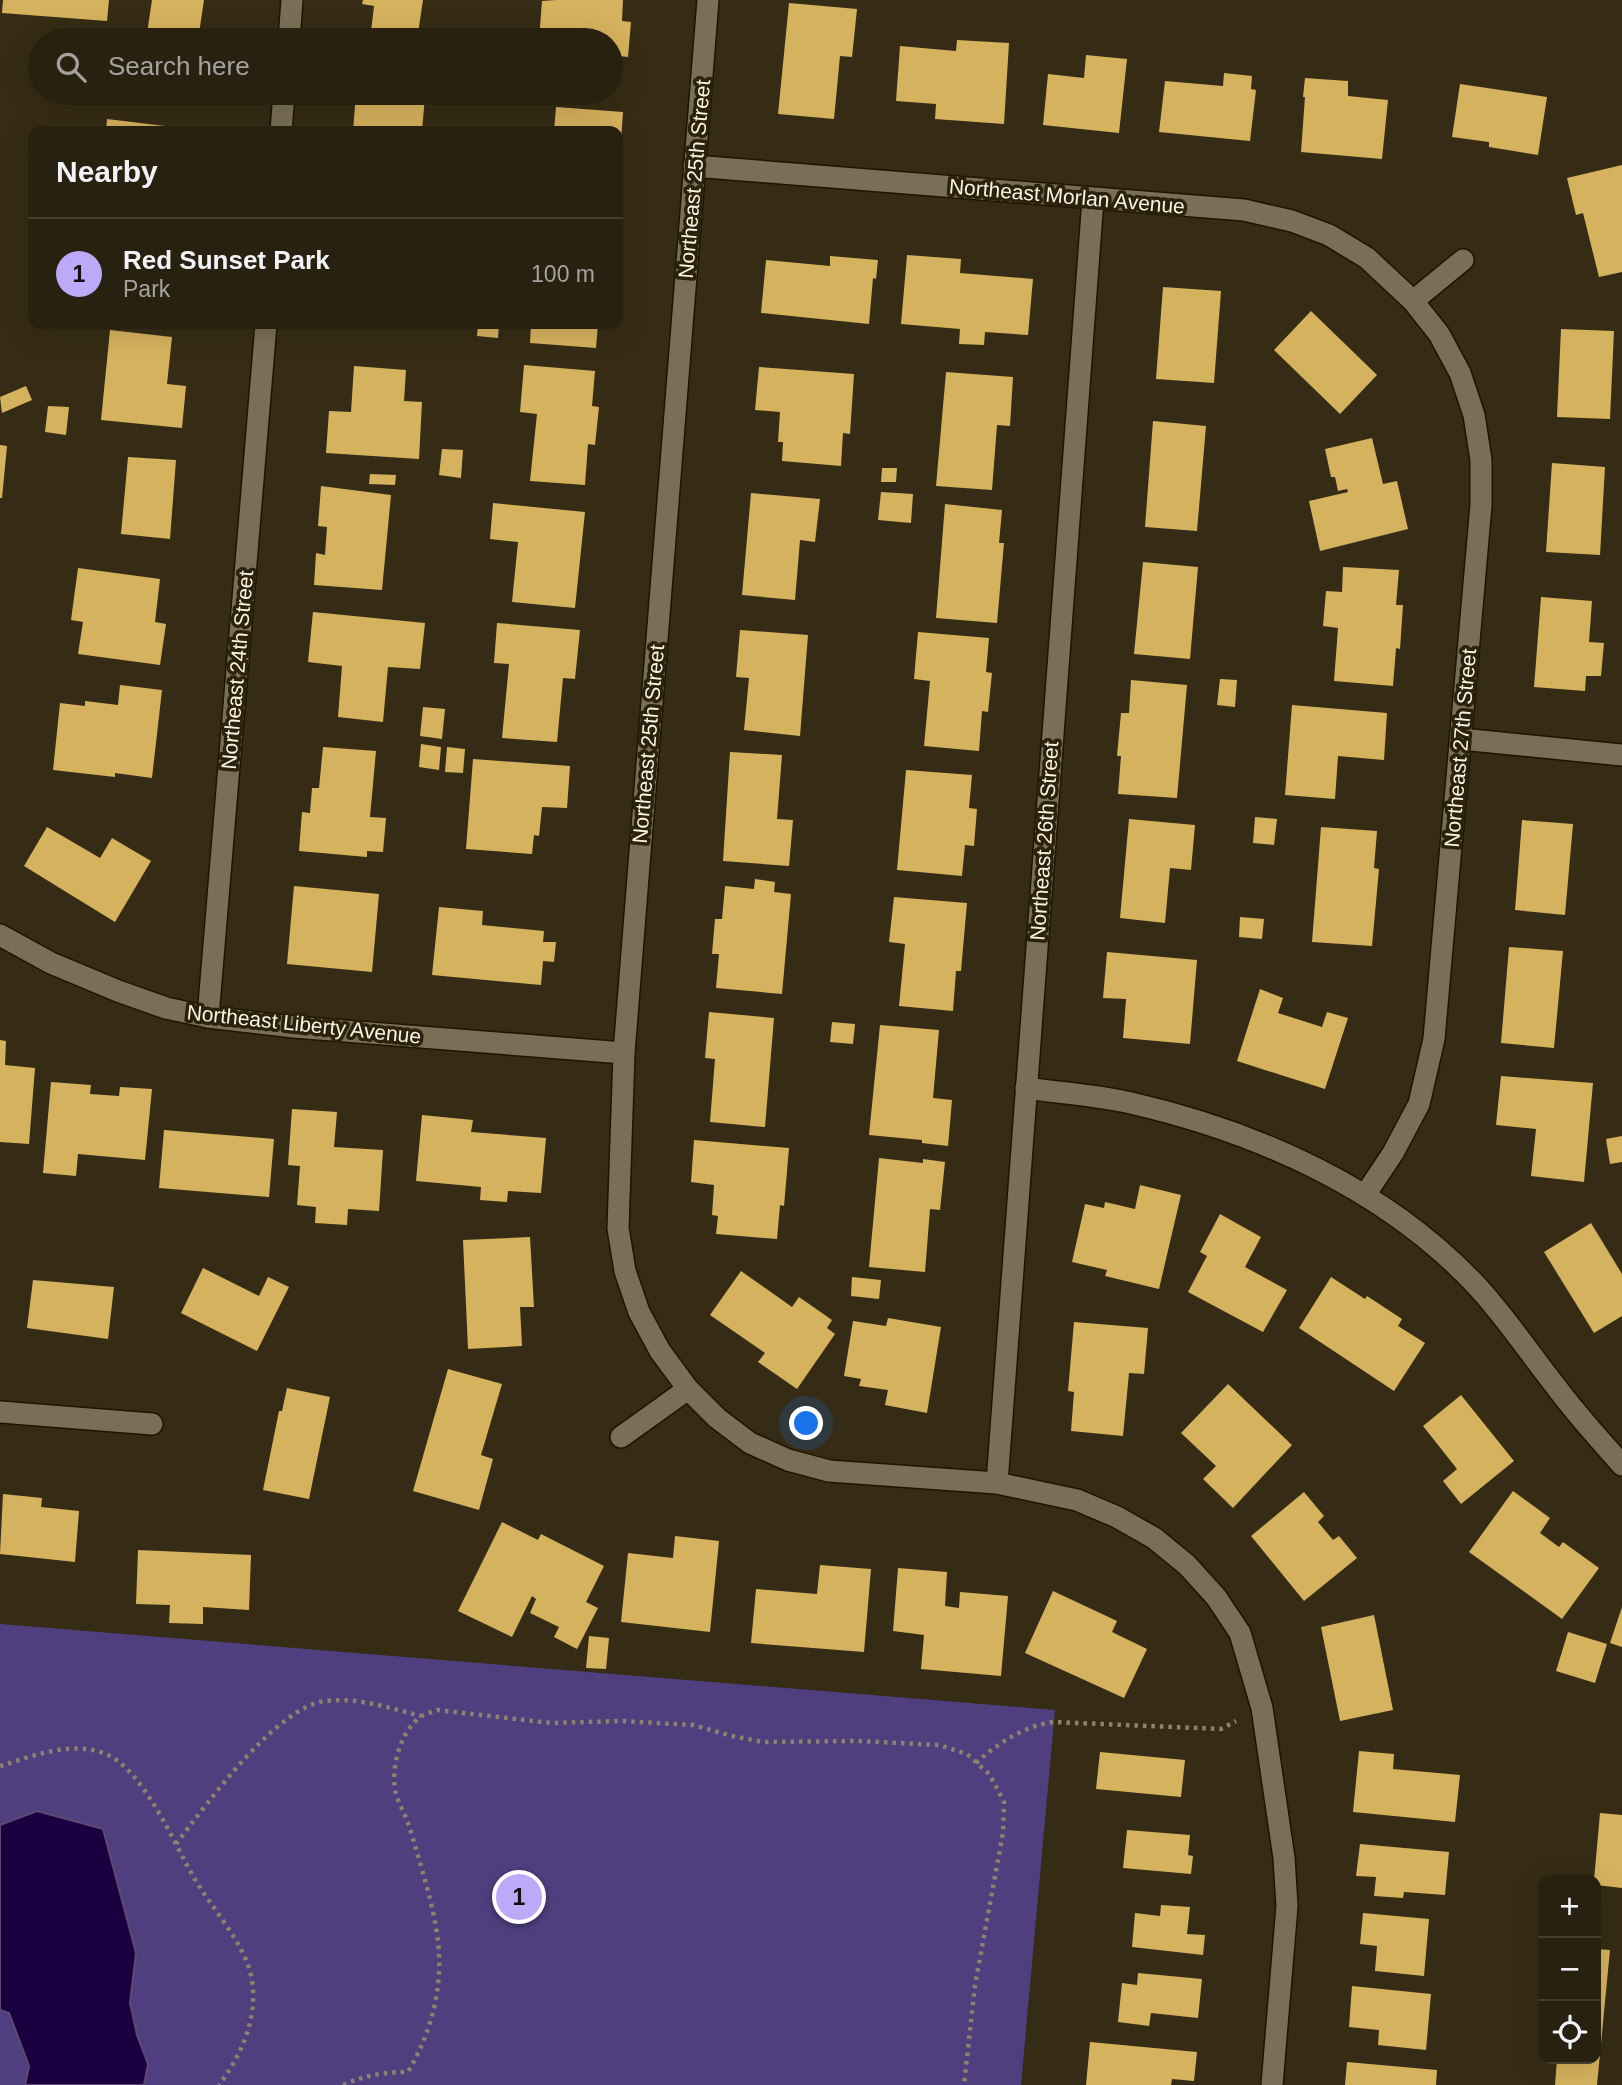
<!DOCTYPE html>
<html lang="en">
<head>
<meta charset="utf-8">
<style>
  :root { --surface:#282110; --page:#302919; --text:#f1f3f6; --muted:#a5a39f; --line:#443e30; --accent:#baaaf7 }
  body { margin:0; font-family:Helvetica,sans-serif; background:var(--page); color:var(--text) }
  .controls { position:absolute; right:21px; bottom:21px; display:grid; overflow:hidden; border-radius:14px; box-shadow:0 7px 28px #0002 }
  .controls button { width:63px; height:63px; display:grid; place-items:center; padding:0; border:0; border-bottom:2px solid var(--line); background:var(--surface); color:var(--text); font:35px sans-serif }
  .you { position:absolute; left:807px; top:1424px; width:24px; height:24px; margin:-18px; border:5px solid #fff; border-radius:50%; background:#1a73e8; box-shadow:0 0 0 10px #1a73e833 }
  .badge { display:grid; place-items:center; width:46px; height:46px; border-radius:50%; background:var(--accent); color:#111; font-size:23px; font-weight:700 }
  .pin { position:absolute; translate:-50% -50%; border:4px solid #fff; box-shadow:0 2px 7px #0006 }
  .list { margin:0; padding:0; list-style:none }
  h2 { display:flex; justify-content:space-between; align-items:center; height:91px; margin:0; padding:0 28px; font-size:30px }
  h2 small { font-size:23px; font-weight:400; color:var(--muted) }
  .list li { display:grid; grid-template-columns:46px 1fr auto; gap:21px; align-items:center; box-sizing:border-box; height:112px; padding:0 28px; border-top:2px solid var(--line) }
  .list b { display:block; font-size:26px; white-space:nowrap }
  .list p { margin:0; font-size:23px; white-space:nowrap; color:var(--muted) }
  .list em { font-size:23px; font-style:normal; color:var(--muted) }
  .icon { flex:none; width:38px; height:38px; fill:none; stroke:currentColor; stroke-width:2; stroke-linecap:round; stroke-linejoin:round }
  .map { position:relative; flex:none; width:1622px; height:2085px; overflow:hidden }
  .search { position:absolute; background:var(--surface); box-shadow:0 7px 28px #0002; left:28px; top:28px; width:595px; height:77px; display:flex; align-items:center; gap:18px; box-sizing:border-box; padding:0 24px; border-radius:38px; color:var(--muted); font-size:26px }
  .panel { position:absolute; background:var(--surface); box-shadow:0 7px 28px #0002; left:28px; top:126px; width:595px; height:203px; border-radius:14px }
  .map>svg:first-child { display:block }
  .green { fill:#4f3f7f }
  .water { fill:#1b0041; stroke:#5e4972; stroke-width:2 }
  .building { fill:#d5b25d }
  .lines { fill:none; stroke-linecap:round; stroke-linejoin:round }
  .minor-casing { stroke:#1d1401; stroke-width:24 }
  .path { stroke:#8b826f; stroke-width:4.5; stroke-dasharray:3.5 5; stroke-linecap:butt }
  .minor { stroke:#7a6f56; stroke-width:21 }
  .labels { text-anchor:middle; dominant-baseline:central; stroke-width:7; stroke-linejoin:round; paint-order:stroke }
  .street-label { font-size:21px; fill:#f9f3e5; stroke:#2c220b }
</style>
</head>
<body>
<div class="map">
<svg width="1622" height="2085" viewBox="0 0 1622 2085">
  <rect width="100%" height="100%" fill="#362c15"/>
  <!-- green -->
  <path class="green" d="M0,1624L1055,1710L1021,2085H0Z"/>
  <!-- water -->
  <path class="water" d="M37,1811L103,1829L136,1953L130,2003L137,2035L148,2064L144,2085H25L29,2066L9,2013L0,2010V1825Z"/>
  <!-- building -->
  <g class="building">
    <path d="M3,0H109L107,21L2,13Z"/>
    <path d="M152,0H204L198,40H146Z"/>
    <path d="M363,0H423L417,40H370L374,6L362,4Z"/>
    <path d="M556,0H623L622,21L631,22L628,57L619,56L616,88H611V40H539L542,1Z"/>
    <path d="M789,3L857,9L852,57L840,56L834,119L778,114Z"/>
    <path d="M957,40L1009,43L1004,124L935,119L936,104L896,101L900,46L956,51Z"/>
    <path d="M1086,55L1127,59L1119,133L1043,125L1048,74L1084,78Z"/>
    <path d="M1224,73L1252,76L1251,89L1256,90L1250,141L1159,132L1165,81L1223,86Z"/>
    <path d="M1305,78L1348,81V96L1388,100L1382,159L1301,152L1305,97H1303Z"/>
    <path d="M1460,84L1547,97L1538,155L1489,147V142L1452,137Z"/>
    <path d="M356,93L425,96L422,131H353Z"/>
    <path d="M556,107L623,112L620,153H618V131H554Z"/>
    <path d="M107,119L190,129V131H106Z"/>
    <path d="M1622,165V272L1599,277L1583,213L1576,215L1567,178Z"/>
    <path d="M907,255L961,259L960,273L1033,279L1028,335L985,332L984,345L959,344L960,329L901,324Z"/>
    <path d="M830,256L878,260L876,279L873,278L869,324L761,313L766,260L830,266Z"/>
    <path d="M1163,287L1221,291L1214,383L1156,379Z"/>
    <path d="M1311,311L1377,375L1340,414L1274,350Z"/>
    <path d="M478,324H499L498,338L477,336Z"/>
    <path d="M531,324H598L596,348L530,343Z"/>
    <path d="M1561,329L1614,331L1610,419L1557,417Z"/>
    <path d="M110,330L172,337L167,384L186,386L182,428L101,420Z"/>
    <path d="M524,365L595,371L592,406L599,407L595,445L588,444L585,485L530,481L537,414L520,412Z"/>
    <path d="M354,366L406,370L404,401L422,402L419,459L326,453L329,411L351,412Z"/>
    <path d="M759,367L854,374L850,434L843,433L841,466L782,461L783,442H778L780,412L755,410Z"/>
    <path d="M946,372L1013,377L1010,426L997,425L992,490L936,486Z"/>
    <path d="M26,386L32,400L2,413L0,397Z"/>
    <path d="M48,406L69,407L66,435L45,432Z"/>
    <path d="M1153,421L1206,426L1197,531L1145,527Z"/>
    <path d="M1372,438L1383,484L1397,481L1408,529L1320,551L1309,501L1348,492L1347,489L1338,491L1335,477H1331L1325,449Z"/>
    <path d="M0,445L7,446L2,498H0Z"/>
    <path d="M442,449L463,450L461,478L439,475Z"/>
    <path d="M128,457L176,460L170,539L121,534Z"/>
    <path d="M1552,463L1605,467L1600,555L1546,552Z"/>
    <path d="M882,468H897L896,482H881Z"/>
    <path d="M370,474L396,475L395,485L369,484Z"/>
    <path d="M321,486L391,495L382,590L314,585L316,553L325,555L327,527L318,526Z"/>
    <path d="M881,492L913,494L911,523L878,520Z"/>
    <path d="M751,493L820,499L815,542L800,540L795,600L742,595Z"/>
    <path d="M493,503L585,512L575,608L512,602L518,542L490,539Z"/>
    <path d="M945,504L1002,510L999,543H1004L997,623L936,618Z"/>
    <path d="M1143,562L1198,567L1190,659L1134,654Z"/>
    <path d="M1343,567L1399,570L1396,605H1403L1400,649L1396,648L1393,686L1334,681L1338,628L1323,626L1326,591L1342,592Z"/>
    <path d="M78,568L160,579L155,622L166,624L160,665L78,654L83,622L71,620Z"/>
    <path d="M1541,597L1592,601L1589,642L1604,643L1601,676H1586L1585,691L1534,687Z"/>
    <path d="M313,612L425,623L420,669L388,667L383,722L338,717L342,666L308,662Z"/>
    <path d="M497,623L580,630L575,679L563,678L557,742L502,738L509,664L494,663Z"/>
    <path d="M740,630L808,635L800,736L744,730L749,678L736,677Z"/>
    <path d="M918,632L989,638L986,672L992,673L988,712L982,711L979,751L924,746L930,681L914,679Z"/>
    <path d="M1220,679L1237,680L1235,707L1217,705Z"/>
    <path d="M1131,680L1187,685L1177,798L1118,794L1121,756H1117L1121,713H1129Z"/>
    <path d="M120,685L162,690L152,778L115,773V777L53,770L60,703L85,706V701L118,705Z"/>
    <path d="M1292,705L1387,713L1384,760L1338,756L1335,799L1285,795Z"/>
    <path d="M423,707L445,709L442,739L420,736Z"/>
    <path d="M421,744L441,747L439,770L419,767Z"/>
    <path d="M323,747L376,751L370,817L386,818L383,852L367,851V857L299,851L302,812L310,813L312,788H319Z"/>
    <path d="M447,747L465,749L463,773L445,772Z"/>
    <path d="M730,752L782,755L777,819L793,820L789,866L723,861Z"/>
    <path d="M473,759L570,766L567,808L542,807L539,836L534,835L532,854L466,849Z"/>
    <path d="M906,770L972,775L969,808L977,809L974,846L965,845L962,876L897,870Z"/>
    <path d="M1255,817L1277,819L1274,845L1253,843Z"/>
    <path d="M1129,819L1195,825L1191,870L1170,868L1165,923L1120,918Z"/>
    <path d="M1522,820L1573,824L1565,915L1515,910Z"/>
    <path d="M47,827L100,858L112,838L151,861L115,922L24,866Z"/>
    <path d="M1321,827L1377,831L1374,868L1379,869L1372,946L1312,942Z"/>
    <path d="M755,879L775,882L774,892L791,894L782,994L716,988L719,954H712L715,919H722L725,886L754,889Z"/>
    <path d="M294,886L379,894L372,972L287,964Z"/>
    <path d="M894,897L967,903L961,971H956L953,1011L899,1006L905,944L889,942Z"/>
    <path d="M439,907L483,911L482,925L544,931L543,942H556L554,962L543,961L541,985L432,975Z"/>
    <path d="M1240,917L1264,919L1262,939L1239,937Z"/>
    <path d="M1509,947L1563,951L1554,1048L1501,1043Z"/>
    <path d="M1107,952L1197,960L1190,1044L1123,1038L1126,999L1103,998Z"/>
    <path d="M1260,989L1283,998L1278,1013L1322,1027L1327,1012L1348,1018L1325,1089L1237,1061Z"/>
    <path d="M709,1012L774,1018L765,1127L710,1122L715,1059L705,1058Z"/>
    <path d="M832,1022L855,1024L853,1044L830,1042Z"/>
    <path d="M880,1025L939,1030L933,1098L952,1100L948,1146L922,1143V1140L869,1135Z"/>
    <path d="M0,1040L6,1041L5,1065L35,1068L29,1144L0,1142Z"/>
    <path d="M1501,1076L1593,1083L1584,1182L1531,1176L1536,1129L1496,1125Z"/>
    <path d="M51,1082L91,1085L90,1094L119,1096L120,1087L152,1089L145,1160L78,1154L76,1176L43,1173Z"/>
    <path d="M292,1109L337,1112L334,1147L383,1150L379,1211L348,1209L347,1225L315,1223L316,1207L297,1205L300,1166L288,1165Z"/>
    <path d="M422,1115L473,1120L471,1132L546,1138L541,1193L508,1191L507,1202L480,1200L481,1187L416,1181Z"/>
    <path d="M164,1130L274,1139L269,1197L159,1188Z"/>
    <path d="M1622,1136V1162L1610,1164L1606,1139Z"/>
    <path d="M694,1140L789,1148L784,1206L780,1205L777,1239L716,1234L718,1216L712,1215L714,1185L691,1182Z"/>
    <path d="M879,1158L923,1163V1159L945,1162L940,1210L930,1209L925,1272L869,1267Z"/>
    <path d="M1140,1185L1181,1195L1159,1289L1105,1276L1107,1270L1072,1262L1085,1204L1104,1208L1105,1202L1135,1209Z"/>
    <path d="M1220,1214L1261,1237L1245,1267L1287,1290L1263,1332L1188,1292L1207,1256L1200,1252Z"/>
    <path d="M1591,1223L1622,1274V1316L1594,1333L1544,1252Z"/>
    <path d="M530,1237L534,1307H520L522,1346L468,1349L463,1240Z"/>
    <path d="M203,1268L259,1296L268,1277L289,1287L257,1351L181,1313Z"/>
    <path d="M741,1271L792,1307L799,1297L832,1320L827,1328L835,1334L797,1389L758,1362L765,1353L710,1315Z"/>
    <path d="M852,1277L881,1280L879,1299L851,1296Z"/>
    <path d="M1331,1277L1365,1299L1367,1296L1402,1319L1398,1326L1425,1343L1394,1391L1299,1328Z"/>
    <path d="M33,1280L114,1287L108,1339L27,1328Z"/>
    <path d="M888,1318L941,1327L927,1413L885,1405L888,1390L859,1386L861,1379L844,1376L853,1321L886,1326Z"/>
    <path d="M1074,1322L1148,1328L1144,1374L1129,1373L1123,1436L1071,1431L1074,1392L1068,1391Z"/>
    <path d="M448,1369L502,1384L481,1455L493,1459L479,1510L413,1491Z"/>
    <path d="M1228,1384L1292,1445L1233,1508L1203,1479L1216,1466L1181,1433Z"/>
    <path d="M287,1388L330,1397L309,1499L263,1490L279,1411H282Z"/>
    <path d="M1461,1395L1514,1461L1461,1504L1443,1481L1457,1469L1423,1426Z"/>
    <path d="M1513,1491L1550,1518L1540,1533L1559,1547L1563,1542L1599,1568L1562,1619L1469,1552Z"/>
    <path d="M1304,1492L1324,1516L1318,1522L1333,1540L1339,1536L1357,1558L1304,1601L1251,1536Z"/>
    <path d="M3,1494L42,1498L41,1507L79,1511L75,1562L0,1554Z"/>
    <path d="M502,1522L538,1540L541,1534L604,1566L586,1602L598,1608L577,1649L554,1637L559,1627L530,1613L536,1599L532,1596L512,1637L458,1611Z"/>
    <path d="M675,1536L719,1541L710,1632L621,1622L628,1553L673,1558Z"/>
    <path d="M138,1550L251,1555L249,1610L203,1607V1624L169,1623L170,1605L136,1604Z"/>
    <path d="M820,1565L871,1569L864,1652L751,1643L756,1589L817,1594Z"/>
    <path d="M898,1568L947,1572L945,1606L959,1608L960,1592L1008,1596L1001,1676L921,1669L924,1635L893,1631Z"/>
    <path d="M1053,1591L1117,1621L1112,1632L1147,1649L1124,1698L1025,1653Z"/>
    <path d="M1622,1607V1647L1610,1643Z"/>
    <path d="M1374,1615L1393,1710L1340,1721L1321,1627Z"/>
    <path d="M1568,1632L1607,1644L1595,1683L1556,1671Z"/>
    <path d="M589,1636L609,1638L606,1669L586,1668Z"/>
    <path d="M1359,1751L1394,1754L1393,1769L1460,1775L1455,1822L1353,1812Z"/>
    <path d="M1100,1752L1185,1760L1181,1797L1096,1789Z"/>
    <path d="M1600,1813L1622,1815V1888L1596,1885L1594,1880Z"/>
    <path d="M1127,1830L1190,1835L1188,1855L1193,1856L1191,1874L1123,1868Z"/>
    <path d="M1360,1844L1449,1852L1445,1895L1404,1892L1403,1898L1374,1896L1376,1877L1356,1876Z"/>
    <path d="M1161,1905L1190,1907L1187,1934L1205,1935L1203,1955L1132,1947L1135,1913L1160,1916Z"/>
    <path d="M1363,1913L1429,1919L1424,1976L1375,1971L1377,1946L1360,1944Z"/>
    <path d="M1596,1949L1610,1950L1597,2085H1555L1557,2059H1596Z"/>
    <path d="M1138,1973L1202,1979L1198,2018L1151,2013L1149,2026L1118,2022L1122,1983L1137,1985Z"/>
    <path d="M1352,1986L1431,1994L1426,2050L1378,2045L1379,2030L1349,2027Z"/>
    <path d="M1090,2042L1197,2052L1194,2081L1172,2079L1171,2085H1086Z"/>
    <path d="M1347,2062L1437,2070L1436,2085H1345Z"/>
  </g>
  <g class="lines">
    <!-- minor casing -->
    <g class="minor-casing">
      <g id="minor">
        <path d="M708,0L624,1053L618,1228L625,1271L639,1312L660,1351L688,1389L717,1418L750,1443L788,1460L829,1471L997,1483L1077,1500L1117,1517L1154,1538L1187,1565L1216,1597L1240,1633L1262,1708L1284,1858L1287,1906L1272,2085"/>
        <path d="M289,40L292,0"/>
        <path d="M281,131L284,93"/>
        <path d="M694,166L1244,210L1292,221L1329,235L1367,258L1413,301L1439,334L1460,373L1474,415L1481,460V505L1434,1039L1419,1104L1393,1153L1365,1195"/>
        <path d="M1413,301L1463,260"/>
        <path d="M1461,739L1622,755"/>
        <path d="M0,935L51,963L118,991L166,1008L208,1017L294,1027L624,1053"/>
        <path d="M208,1017L266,324"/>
        <path d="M1026,1088C1060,1093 1097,1095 1131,1103C1257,1132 1384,1188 1475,1284C1506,1317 1529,1353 1557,1388C1577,1415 1600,1440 1622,1465"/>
        <path d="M0,1412L152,1424"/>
        <path d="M621,1437L688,1389"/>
        <path d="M997,1483L1093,199"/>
      </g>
    </g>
    <!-- path -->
    <g class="path">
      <path d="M976,1763C998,1743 1024,1726 1053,1722L1221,1729L1236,1721"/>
      <path d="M0,1766C34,1756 73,1739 108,1755C144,1772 174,1843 193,1876C211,1908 247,1945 252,1981C258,2018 241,2056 219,2085"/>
      <path d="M176,1844C207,1804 275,1708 325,1701C357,1697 390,1708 421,1716"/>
      <path d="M343,2085C365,2075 385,2072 408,2072C429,2036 441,1996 439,1954C437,1919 426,1883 416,1849C413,1839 410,1828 406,1818C403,1810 398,1802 396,1794C390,1769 400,1730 422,1716C427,1713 432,1712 437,1710L551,1723L622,1721L693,1725L732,1736L763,1742L858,1741L939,1745L967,1754L990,1775L1004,1802L1003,1833L975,1985L964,2085"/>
    </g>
    <!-- minor -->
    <use href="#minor" class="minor"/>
  </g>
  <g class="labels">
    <!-- street labels -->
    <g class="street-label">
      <text transform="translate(694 179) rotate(-85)">Northeast 25th Street</text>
      <text transform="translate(1067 196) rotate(5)">Northeast Morlan Avenue</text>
      <text transform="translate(237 670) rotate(-85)">Northeast 24th Street</text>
      <text transform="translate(648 744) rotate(-85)">Northeast 25th Street</text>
      <text transform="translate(1460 748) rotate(-85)">Northeast 27th Street</text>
      <text transform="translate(1044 841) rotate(-86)">Northeast 26th Street</text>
      <text transform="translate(304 1024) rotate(6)">Northeast Liberty Avenue</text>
    </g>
  </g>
</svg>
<div class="controls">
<button>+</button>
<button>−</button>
<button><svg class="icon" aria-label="locate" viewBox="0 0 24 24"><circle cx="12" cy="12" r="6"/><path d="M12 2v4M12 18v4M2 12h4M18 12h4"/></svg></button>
</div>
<div class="you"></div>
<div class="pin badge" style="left:519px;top:1897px">1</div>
<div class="search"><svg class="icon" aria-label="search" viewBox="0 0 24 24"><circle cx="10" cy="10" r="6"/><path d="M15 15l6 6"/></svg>Search here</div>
<section class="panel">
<h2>Nearby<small></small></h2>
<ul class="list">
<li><span class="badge">1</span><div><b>Red Sunset Park</b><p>Park</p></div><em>100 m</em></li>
</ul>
</section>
</div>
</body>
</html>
